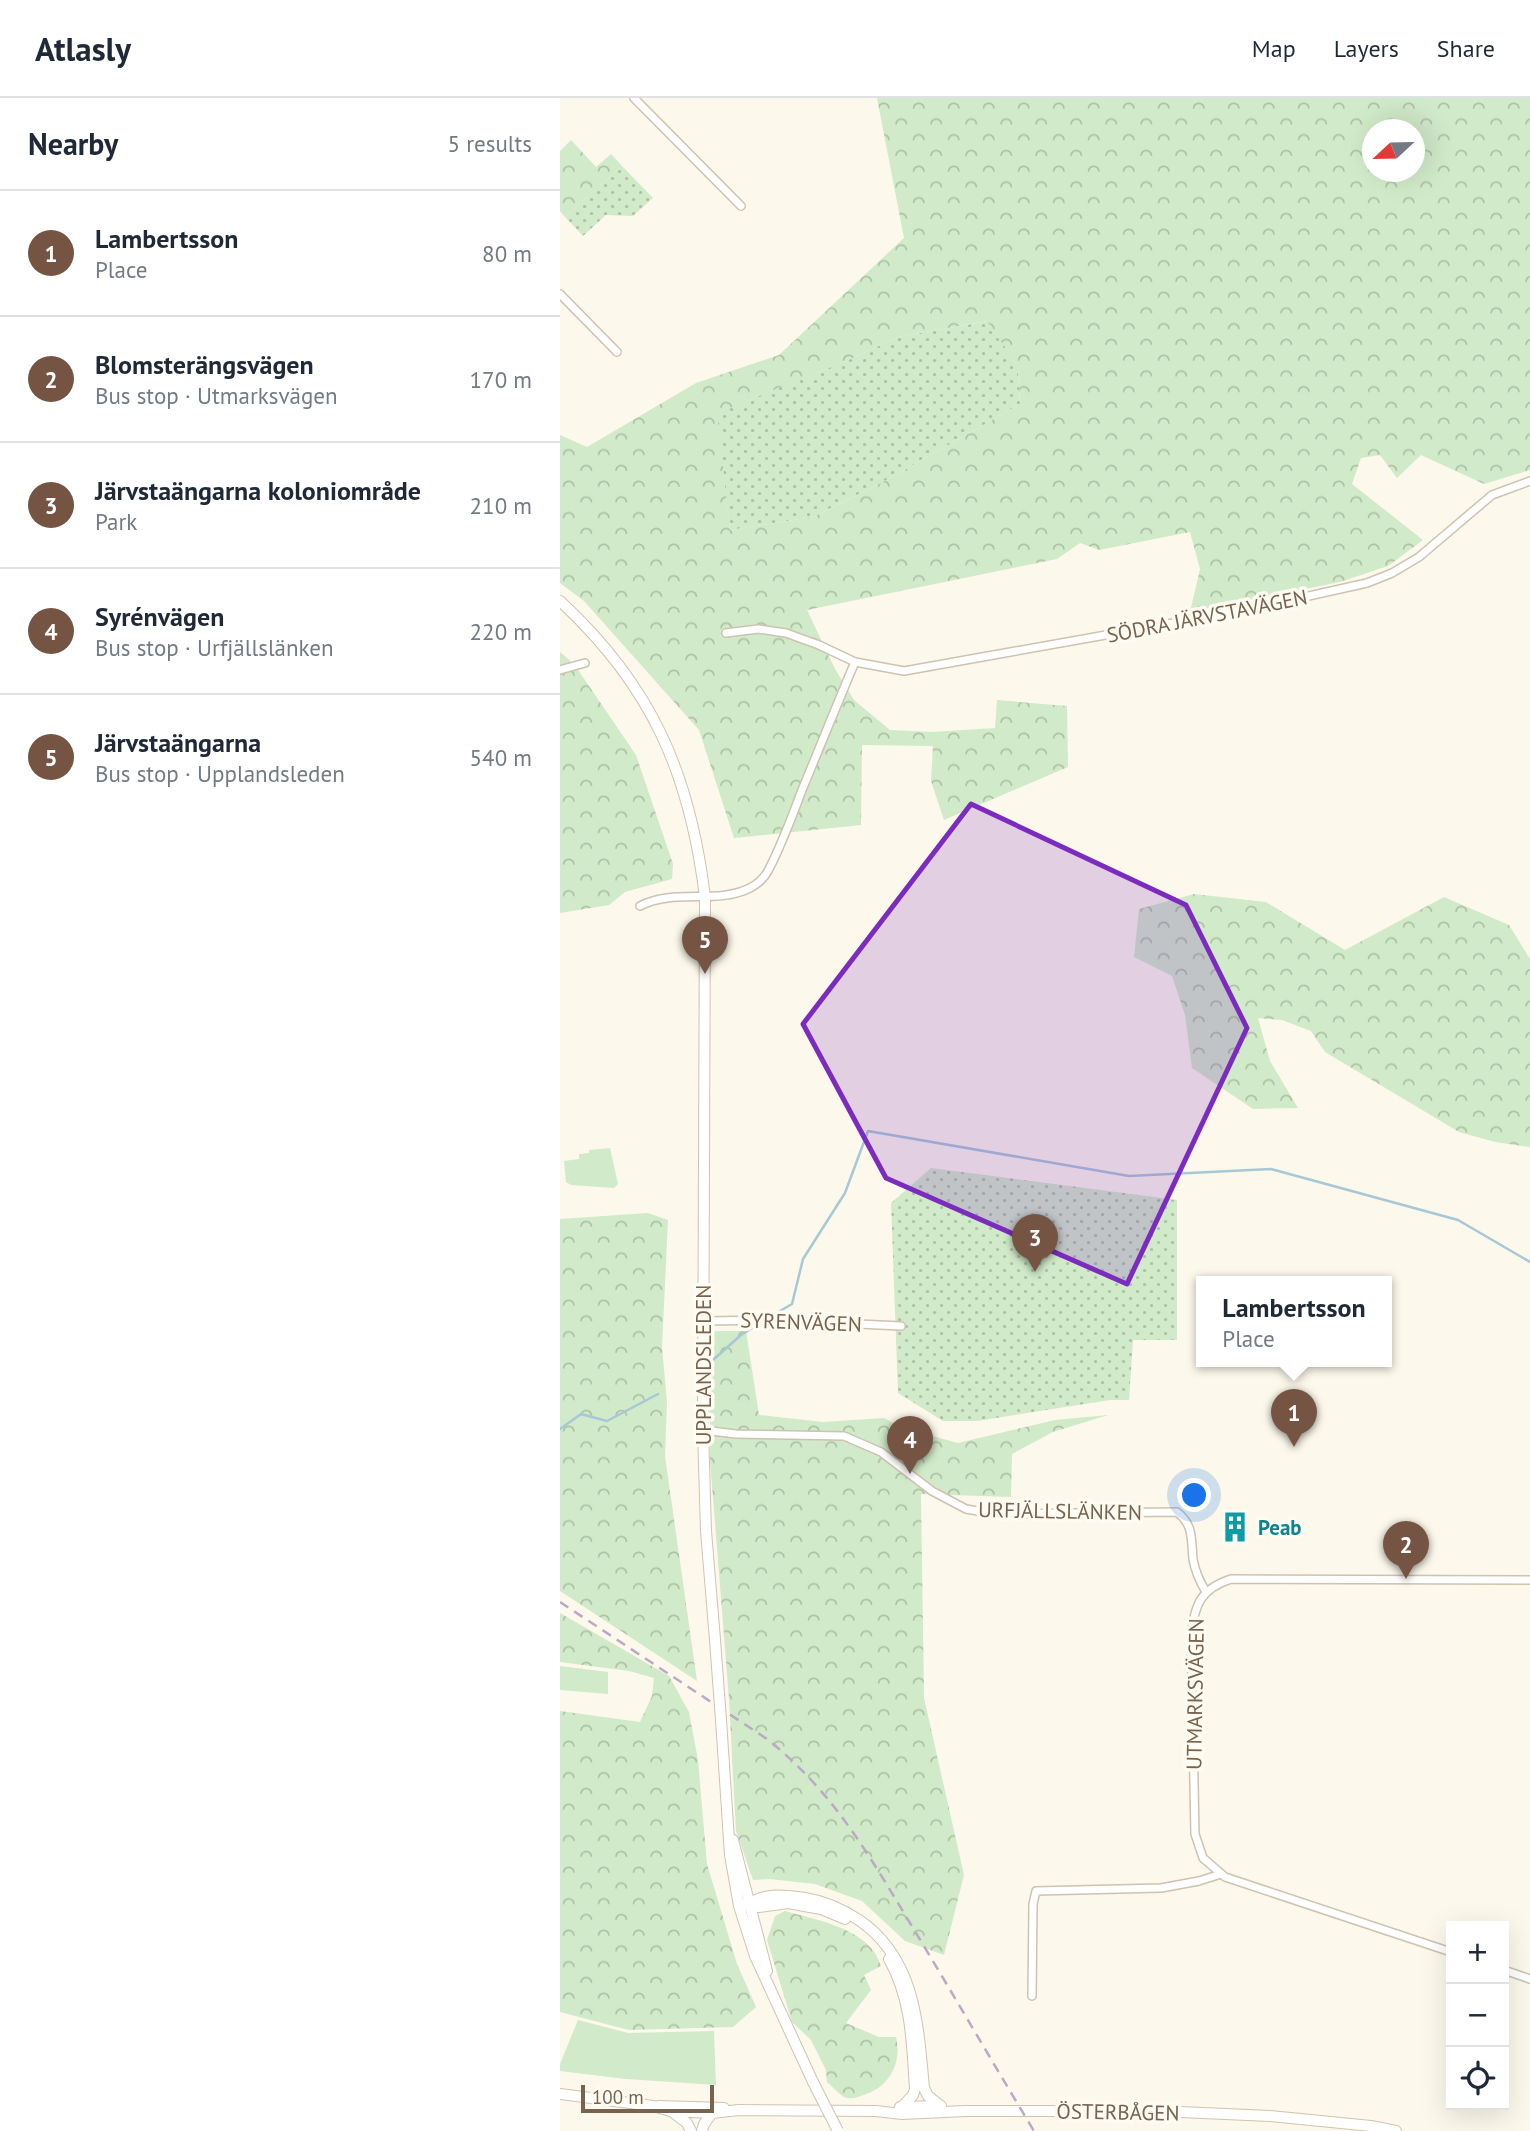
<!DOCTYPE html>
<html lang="en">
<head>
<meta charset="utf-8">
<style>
  :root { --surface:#fff; --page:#f6f6f7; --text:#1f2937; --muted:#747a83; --line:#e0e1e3; --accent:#765444 }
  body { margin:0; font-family:"PT Sans",sans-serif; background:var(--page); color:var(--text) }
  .controls { position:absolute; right:21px; bottom:21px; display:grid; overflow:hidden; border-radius:0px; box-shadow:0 7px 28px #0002 }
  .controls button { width:63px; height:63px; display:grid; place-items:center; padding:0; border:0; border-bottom:2px solid var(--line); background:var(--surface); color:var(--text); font:35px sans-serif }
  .compass { position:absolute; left:802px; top:21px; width:63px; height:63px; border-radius:50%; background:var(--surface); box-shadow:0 7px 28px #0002; rotate:248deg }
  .scale { position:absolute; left:21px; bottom:18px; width:133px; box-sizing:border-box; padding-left:7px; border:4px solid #77634e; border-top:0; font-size:19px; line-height:24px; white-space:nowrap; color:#77634e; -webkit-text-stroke:5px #fefbf2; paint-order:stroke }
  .you { position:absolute; left:635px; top:1398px; width:24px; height:24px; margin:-18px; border:5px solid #fff; border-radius:50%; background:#1a73e8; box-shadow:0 0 0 10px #1a73e833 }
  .badge { display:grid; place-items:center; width:46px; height:46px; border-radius:50%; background:var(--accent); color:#fff; font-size:23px; font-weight:700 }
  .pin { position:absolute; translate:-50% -58px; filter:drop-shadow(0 2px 4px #0008) }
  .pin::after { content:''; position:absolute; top:37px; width:24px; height:21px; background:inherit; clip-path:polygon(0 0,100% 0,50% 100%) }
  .popup { position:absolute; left:636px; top:1178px; width:196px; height:91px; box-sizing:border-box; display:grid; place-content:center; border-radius:0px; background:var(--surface); filter:drop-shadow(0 2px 5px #0005); font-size:23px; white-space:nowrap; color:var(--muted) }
  .popup b { font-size:26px; color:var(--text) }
  .popup::after { content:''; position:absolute; left:50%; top:100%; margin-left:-14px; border:14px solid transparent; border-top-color:var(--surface) }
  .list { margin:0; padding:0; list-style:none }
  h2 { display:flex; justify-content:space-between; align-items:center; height:91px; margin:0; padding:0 28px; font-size:30px }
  h2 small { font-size:23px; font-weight:400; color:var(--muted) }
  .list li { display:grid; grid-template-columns:46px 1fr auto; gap:21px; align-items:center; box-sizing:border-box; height:126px; padding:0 28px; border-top:2px solid var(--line) }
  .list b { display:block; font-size:26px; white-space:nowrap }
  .list p { margin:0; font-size:23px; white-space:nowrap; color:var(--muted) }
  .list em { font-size:23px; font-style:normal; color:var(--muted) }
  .icon { flex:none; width:38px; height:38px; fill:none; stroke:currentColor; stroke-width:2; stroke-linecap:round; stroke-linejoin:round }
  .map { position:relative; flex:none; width:970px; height:2033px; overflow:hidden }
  header { display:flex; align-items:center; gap:42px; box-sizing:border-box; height:98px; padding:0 35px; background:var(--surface); border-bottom:2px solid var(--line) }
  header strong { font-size:33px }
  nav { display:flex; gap:38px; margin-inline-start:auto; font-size:24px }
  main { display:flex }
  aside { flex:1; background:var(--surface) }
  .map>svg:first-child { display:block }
  .green { fill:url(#green-dots) }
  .forest { fill:url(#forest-crowns); fill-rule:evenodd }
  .pitch { fill:#d1eac9 }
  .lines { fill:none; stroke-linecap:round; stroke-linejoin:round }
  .stream { stroke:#a6c8d7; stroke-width:2.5 }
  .street-casing { stroke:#cec2b0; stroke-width:10 }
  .secondary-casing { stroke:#d1c3ae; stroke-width:12 }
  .street { stroke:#fff; stroke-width:7 }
  .secondary { stroke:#fff; stroke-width:10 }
  .rail { stroke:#bda8c7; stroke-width:2.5; stroke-dasharray:10 7; stroke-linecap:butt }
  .secondary-bridge-casing { stroke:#d1c3ae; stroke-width:12; stroke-linecap:butt }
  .secondary-bridge { stroke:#fff; stroke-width:10 }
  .marked { fill:#7b2cbf; fill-opacity:0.2; stroke:#7b2cbf; stroke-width:5; stroke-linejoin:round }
  .labels { text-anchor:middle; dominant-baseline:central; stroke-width:7; stroke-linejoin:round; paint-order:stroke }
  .street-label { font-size:21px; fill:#77634e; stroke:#fefbf2 }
  .culture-label { font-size:21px; font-weight:bold; fill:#0d838f; stroke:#fefbf2; text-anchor:start }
</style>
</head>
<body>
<header>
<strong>Atlasly</strong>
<nav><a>Map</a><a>Layers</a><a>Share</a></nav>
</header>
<main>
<aside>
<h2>Nearby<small>5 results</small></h2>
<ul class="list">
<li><span class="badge">1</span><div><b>Lambertsson</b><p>Place</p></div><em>80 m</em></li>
<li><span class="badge">2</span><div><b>Blomsterängsvägen</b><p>Bus stop · Utmarksvägen</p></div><em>170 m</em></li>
<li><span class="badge">3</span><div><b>Järvstaängarna koloniområde</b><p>Park</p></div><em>210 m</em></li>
<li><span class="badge">4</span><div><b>Syrénvägen</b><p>Bus stop · Urfjällslänken</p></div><em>220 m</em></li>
<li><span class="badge">5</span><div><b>Järvstaängarna</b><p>Bus stop · Upplandsleden</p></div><em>540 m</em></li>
</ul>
</aside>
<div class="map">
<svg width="970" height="2033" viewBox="0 0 970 2033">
  <defs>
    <pattern id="green-dots" width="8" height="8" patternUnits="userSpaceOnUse" patternTransform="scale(1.75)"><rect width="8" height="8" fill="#d1eac9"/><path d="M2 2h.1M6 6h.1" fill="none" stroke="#aec1a5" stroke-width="1.8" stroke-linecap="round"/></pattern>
    <pattern id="forest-crowns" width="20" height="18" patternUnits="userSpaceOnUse" patternTransform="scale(1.75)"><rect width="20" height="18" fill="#d1eac9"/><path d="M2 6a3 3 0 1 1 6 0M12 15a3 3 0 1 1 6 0" fill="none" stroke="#aec1a5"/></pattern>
  </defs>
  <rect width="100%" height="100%" fill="#fcf8eb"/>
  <!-- green -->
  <g class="green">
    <path d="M62,68L93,100L73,118L46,117L23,138L5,119Z"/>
    <path d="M428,223L458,268L460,306L323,384L253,419L170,432L156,315L286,263L338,239Z"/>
    <path d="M371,1070L617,1102V1242H573L569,1302H550L417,1323H383L338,1295L331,1105Z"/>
  </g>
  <!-- forest -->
  <g class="forest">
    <path d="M317,0H970V372L924,386L861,357L837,380L820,357L801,360L792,386L863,442L828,468L780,484L630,514L640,471L630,434L539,452L520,445L497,461L247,512L275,571L294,602L330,632L372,634L435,630L437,602L507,608L508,669L384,722L371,683L373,648L302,647L301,727L174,740L139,632L24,503L0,485V337L27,349L136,285L219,257L344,140ZM813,32H855V74H813ZM427,223L458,268L460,306L323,384L253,419L170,432L157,315L286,263L338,239Z"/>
    <path d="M11,42L36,69L51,56L62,68L5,119L0,113V53Z"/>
    <path d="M0,554L14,566L76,657L113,766L112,781L65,794L49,807L0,815Z"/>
    <path d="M634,796L706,804L785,852L884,799L949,827L970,861V1049L935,1044L899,1034L765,954L751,933L722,922L698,920L710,963L738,1010L693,1011L632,970L625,917L612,878L574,859L579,811Z"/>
    <path d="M88,1115L108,1122L102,1249L107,1304L105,1358L137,1583L0,1493V1121Z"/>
    <path d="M150,1233H186L199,1317L263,1324L324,1320L343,1330L398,1345L495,1322L548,1317L493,1334L452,1356L451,1399L361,1396L364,1600L404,1777L384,1857L345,1843L302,1803L255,1786L209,1781L193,1782L176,1733L169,1601L150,1362Z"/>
    <path d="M0,1515L109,1578L129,1614L138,1662L147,1766L177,1866L196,1909L173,1929L69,1932L0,1914V1613L80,1624L92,1598L94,1580L69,1573L0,1564Z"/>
    <path d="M225,1813C257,1822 311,1831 321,1868L304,1877L311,1892L286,1925L319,1939H336C342,1964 330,1988 306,1996C299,1999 291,2002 284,1999C279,1996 272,1988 267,1984L266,1972L251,1942L232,1924L207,1842L215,1818Z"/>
  </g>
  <!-- pitch -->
  <g class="pitch">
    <path d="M50,1050L58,1086L54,1090L11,1087L6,1084L4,1063L19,1061V1056L29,1055V1052Z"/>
    <path d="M0,1568L48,1574V1596L0,1592Z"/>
    <path d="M18,1922L68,1935L154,1933L156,1987L66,1981L0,1973V1966Z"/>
  </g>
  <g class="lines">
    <!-- stream -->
    <g class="stream">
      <path d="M208,1220L232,1206L243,1161L285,1095L308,1033L569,1078L711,1071L898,1122L970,1164"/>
      <path d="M153,1262L181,1237L200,1225"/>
      <path d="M0,1331L21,1316L47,1323L98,1296"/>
    </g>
    <!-- street casing -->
    <g class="street-casing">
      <g id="street">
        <path d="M74,0L181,108"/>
        <path d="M0,196L57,254"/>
        <path d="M166,535L198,531L226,535L259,547L295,564L344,573L686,512L807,485L832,475L859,459L932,397L970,383"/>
        <path d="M0,572L25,565"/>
        <path d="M80,808C114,790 156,807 190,790C198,786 205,779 209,771C222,746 232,719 242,692C260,649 277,606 295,564"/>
        <path d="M142,1223L213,1222L341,1228"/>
        <path d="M143,1332L176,1336L284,1338L321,1354L372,1393L406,1411L435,1416L617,1414C634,1427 631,1442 633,1461C635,1473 640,1484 646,1494"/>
        <path d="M891,1854L665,1779L643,1760L635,1736L631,1536C635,1507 640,1491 671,1481L970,1482"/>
        <path d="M944,1872L970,1881"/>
        <path d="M472,1898L473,1806L476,1793L601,1790L639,1783L661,1776"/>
      </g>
    </g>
    <!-- secondary casing -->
    <g class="secondary-casing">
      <g id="secondary">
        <path d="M0,503C92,588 130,676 145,799L143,1332L146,1433L155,1542"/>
        <path d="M161,1622L170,1757L179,1808L195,1858L253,1984"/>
        <path d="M173,1742L207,1873"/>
        <path d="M184,1807L199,1809L228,1805L261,1811L285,1821"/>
        <path d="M188,1807C204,1794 226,1797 245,1800C264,1803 282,1811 299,1822C356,1861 358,1927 364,1990L368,1998L381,2008"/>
        <path d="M329,1861C352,1902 352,1946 355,1991L353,1997L342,2009"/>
        <path d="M0,1996L93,2008L110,2013L152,2015L179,2012L316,2013L342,2016L405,2013H598L710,2018L811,2028L836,2033"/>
        <path d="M99,2008L164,2010"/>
        <path d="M340,2009L380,2008"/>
        <path d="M114,2015L127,2025L131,2033"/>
        <path d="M142,2033L144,2026L152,2015"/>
      </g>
    </g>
    <!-- street -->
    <use href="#street" class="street"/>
    <!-- secondary -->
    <use href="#secondary" class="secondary"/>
    <!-- rail -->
    <path class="rail" d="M0,1504L207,1641C276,1696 311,1761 356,1835C396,1901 434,1967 474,2033"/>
    <!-- secondary-bridge casing -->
    <g class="secondary-bridge-casing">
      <g id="secondary-bridge">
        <path d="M155,1542L161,1622"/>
        <path d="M253,1984L278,2033"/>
      </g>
    </g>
    <!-- secondary-bridge -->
    <use href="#secondary-bridge" class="secondary-bridge"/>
  </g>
  <!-- marked area -->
  <path class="marked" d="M411,706L626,807L687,930L567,1186L326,1080L243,926Z"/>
  <!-- icons -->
  <defs>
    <g id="building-bare" transform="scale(2.415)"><path d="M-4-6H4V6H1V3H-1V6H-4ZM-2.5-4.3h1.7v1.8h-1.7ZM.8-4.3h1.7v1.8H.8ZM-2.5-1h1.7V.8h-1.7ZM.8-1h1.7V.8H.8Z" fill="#0f9aa8" stroke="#fefbf2" stroke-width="2.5" paint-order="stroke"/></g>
  </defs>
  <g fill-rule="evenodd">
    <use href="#building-bare" x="675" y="1429"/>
  </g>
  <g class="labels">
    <!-- street labels -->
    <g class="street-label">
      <text transform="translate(647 518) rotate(-11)">SÖDRA JÄRVSTAVÄGEN</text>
      <text transform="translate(241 1224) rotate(2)">SYRENVÄGEN</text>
      <text transform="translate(143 1267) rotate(-90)">UPPLANDSLEDEN</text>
      <text transform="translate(500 1413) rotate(1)">URFJÄLLSLÄNKEN</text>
      <text transform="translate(635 1596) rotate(-89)">UTMARKSVÄGEN</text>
      <text transform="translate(558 2014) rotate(1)">ÖSTERBÅGEN</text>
    </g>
    <!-- culture labels -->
    <g class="culture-label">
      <text x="698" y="1429">Peab</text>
    </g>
  </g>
</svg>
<div class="controls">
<button>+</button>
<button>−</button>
<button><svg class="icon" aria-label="locate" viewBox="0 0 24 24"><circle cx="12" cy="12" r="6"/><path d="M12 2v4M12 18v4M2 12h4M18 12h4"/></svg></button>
</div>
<svg class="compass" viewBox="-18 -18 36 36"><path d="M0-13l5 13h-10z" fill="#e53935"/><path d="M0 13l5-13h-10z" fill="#747a83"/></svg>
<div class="scale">100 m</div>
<div class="you"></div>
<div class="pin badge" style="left:734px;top:1349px">1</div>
<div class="popup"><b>Lambertsson</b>Place</div>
<div class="pin badge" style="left:846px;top:1481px">2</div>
<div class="pin badge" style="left:475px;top:1174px">3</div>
<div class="pin badge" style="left:350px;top:1376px">4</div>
<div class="pin badge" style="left:145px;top:876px">5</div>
</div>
</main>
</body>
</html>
